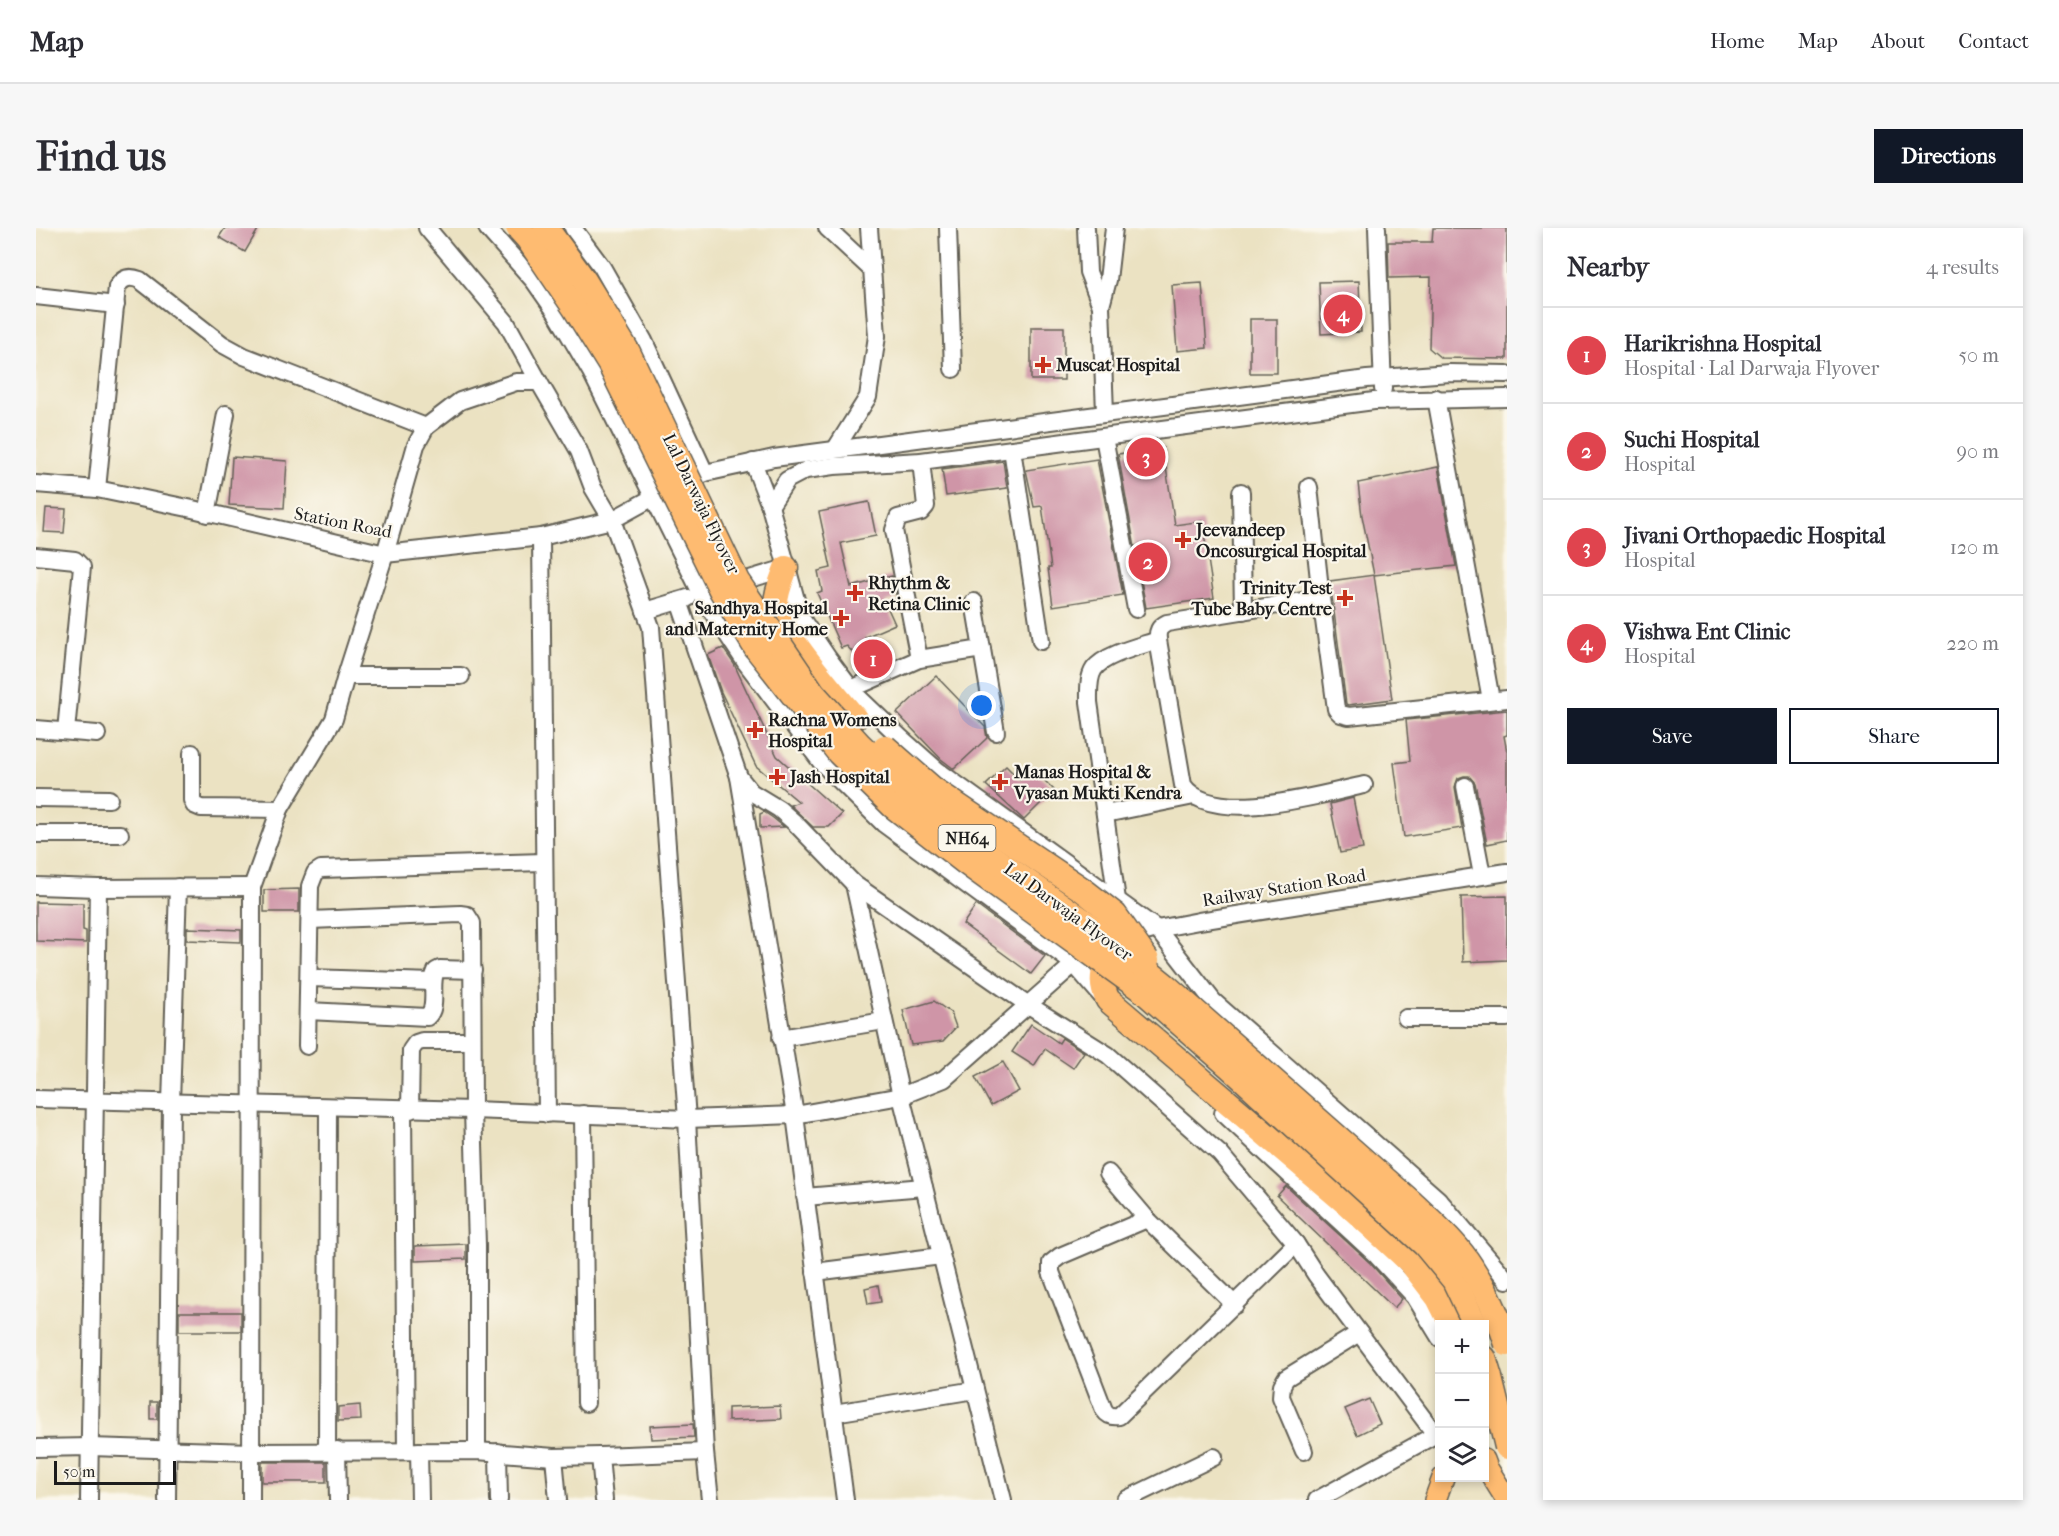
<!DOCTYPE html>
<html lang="en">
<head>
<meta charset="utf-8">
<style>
  :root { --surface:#fff; --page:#f7f7f7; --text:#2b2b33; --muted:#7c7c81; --line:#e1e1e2; --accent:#111827 }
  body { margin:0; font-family:"IM FELL French Canon",serif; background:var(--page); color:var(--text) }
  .controls { position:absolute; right:18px; bottom:18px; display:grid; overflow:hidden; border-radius:0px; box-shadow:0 3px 9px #0003 }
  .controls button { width:54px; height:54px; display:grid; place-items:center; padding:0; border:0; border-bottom:2px solid var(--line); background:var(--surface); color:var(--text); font:30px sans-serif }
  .scale { position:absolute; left:18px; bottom:15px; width:122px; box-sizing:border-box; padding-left:6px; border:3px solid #1c1c1c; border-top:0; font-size:16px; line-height:21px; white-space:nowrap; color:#1c1c1c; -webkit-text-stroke:4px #fbf7ec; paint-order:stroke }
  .you { position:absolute; left:946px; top:478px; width:21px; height:21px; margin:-15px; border:4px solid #fff; border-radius:50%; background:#1a73e8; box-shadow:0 0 0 9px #1a73e833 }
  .badge { display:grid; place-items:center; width:39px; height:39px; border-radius:50%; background:var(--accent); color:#fff; font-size:20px; font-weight:700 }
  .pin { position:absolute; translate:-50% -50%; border:3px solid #fff; box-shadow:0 2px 6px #0006 }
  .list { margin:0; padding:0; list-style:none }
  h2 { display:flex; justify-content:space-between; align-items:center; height:78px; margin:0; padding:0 24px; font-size:26px }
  h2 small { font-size:20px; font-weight:400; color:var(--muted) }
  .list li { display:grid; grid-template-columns:39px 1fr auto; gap:18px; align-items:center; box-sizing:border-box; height:96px; padding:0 24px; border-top:2px solid var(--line) }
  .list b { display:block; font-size:22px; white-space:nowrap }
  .list p { margin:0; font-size:20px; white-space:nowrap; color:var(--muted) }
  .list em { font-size:20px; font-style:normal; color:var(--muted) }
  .actions { display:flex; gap:12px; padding:18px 24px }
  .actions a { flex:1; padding:14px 0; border:2px solid var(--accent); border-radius:0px; text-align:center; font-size:21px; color:var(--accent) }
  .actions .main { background:var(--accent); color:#fff }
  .icon { flex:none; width:33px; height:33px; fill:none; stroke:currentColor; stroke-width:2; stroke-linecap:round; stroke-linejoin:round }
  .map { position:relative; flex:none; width:1471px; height:1272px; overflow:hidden; border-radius:0px }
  header { display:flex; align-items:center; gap:36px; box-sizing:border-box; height:84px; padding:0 30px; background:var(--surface); border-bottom:2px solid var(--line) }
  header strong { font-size:28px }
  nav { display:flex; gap:33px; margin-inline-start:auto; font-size:21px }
  .intro { display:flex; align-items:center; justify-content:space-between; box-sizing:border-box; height:144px; padding:0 36px }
  h1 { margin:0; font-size:42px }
  .button { padding:15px 27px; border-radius:0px; background:var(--accent); color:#fff; font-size:21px; font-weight:700 }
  main { display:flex; gap:36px; padding:0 36px }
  aside { flex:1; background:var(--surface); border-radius:0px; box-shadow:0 3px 9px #0003 }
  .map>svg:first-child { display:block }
  .building { fill:#cf95a7 }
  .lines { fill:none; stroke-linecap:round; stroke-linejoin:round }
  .minor-casing { stroke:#646156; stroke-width:20 }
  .major-casing { stroke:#646156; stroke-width:24 }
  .highway-casing { stroke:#646156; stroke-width:27 }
  .minor { stroke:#fff; stroke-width:16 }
  .major { stroke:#febb71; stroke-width:21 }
  .highway { stroke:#febb71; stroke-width:24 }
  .highway-bridge-casing { stroke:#646156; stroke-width:27; stroke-linecap:butt }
  .highway-bridge { stroke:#febb71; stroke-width:24 }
  .poi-dot { fill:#c8321e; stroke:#fbf7ec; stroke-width:2 }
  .labels { text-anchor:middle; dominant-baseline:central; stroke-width:4.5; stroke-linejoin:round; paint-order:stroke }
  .shield { fill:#fbf7ec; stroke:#5f5e5a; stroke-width:1.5 }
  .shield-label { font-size:16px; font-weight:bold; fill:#1c1c1c }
  .poi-label { font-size:18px; font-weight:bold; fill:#1c1c1c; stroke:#fbf7ec; text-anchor:start }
  .street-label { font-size:18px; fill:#1c1c1c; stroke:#fbf7ec }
</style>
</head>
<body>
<header>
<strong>Map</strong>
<nav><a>Home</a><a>Map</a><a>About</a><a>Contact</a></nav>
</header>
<div class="intro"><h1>Find us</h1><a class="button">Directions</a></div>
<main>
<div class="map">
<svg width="1471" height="1272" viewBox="0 0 1471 1272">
  <rect width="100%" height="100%" fill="#fbf7ec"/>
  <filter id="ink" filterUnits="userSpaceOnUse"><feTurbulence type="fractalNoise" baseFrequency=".0167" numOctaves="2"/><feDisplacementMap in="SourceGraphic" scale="12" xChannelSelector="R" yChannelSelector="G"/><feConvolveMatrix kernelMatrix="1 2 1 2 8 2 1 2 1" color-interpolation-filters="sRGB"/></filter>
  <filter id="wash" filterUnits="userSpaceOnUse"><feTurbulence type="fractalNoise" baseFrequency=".008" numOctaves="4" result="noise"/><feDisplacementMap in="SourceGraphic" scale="24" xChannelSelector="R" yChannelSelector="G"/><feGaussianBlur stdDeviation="1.35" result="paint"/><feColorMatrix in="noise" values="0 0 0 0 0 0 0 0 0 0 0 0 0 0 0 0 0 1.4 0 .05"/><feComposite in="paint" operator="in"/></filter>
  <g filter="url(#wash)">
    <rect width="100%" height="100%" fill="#ebe2c2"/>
    <g id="blocks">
      <!-- building -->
      <g class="building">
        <path d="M189,0H223L209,24L183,9Z"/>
        <path d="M1397,0H1471V131L1405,130L1393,120L1395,49L1353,50L1352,14H1396Z"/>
        <path d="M1323,53L1325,104L1285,106L1283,54Z"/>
        <path d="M1166,55L1171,120L1141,123L1136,57Z"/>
        <rect x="1214" y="91" width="27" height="54"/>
        <rect x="995" y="99" width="33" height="53"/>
        <path d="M1127,220L1139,297L1166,293L1178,370L1110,380L1082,226Z"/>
        <path d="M196,229L251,233L248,280L193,277Z"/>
        <path d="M1061,231L1087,367L1017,378L1012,340H1015L1006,278L998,279L990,242Z"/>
        <path d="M967,233L971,260L910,268L906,241Z"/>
        <path d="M1402,239L1420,338L1338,347L1326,288L1322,255Z"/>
        <path d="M833,274L840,308L805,315L815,359L856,348L861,371L849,374L859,396L829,409L850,434L832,442L811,418L805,420L781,365L786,363L782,343L795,340L783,284Z"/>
        <path d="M10,280L30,281L28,305L8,304Z"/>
        <path d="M1338,347L1356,471L1312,477L1310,476L1294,353Z"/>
        <path d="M687,420L698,436L741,528L806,586L793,599H777L754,577L763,574L720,538L685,464L672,427Z"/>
        <path d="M900,448L949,499L951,510L918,541L905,531L861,485Z"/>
        <path d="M1471,482V507L1468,508L1471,524V612L1451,616L1439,555L1433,548H1428L1422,550L1419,559L1426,600L1368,609L1358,535L1374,533L1370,492Z"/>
        <path d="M970,538L984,552L996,540L1018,562L988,592L950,557Z"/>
        <path d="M1317,570L1327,621L1304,625L1294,576Z"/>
        <path d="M728,584L737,590L748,599L724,600V586Z"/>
        <path d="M263,661V684H228V662Z"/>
        <path d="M1471,668V732L1427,734L1425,669Z"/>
        <path d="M0,674L47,675V702L50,703V715L0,713Z"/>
        <path d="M940,677L1009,728L995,746L927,696Z"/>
        <path d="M151,700L205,702V714L151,712Z"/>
        <path d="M898,773L915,785L920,799L907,813L875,817L867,782Z"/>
        <path d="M995,796L1023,815L1026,810L1048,824L1037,840L1009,821L998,838L976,824Z"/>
        <path d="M967,834L983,863L955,878L939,849Z"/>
        <path d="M1250,958L1334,1035L1366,1071L1358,1080L1241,968Z"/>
        <path d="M430,1016V1031L379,1033V1018Z"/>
        <path d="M842,1057L845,1074L832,1076L829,1060Z"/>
        <rect x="143" y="1084" width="62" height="19"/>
        <path d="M1333,1171L1344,1196L1321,1207L1309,1181Z"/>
        <rect x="114" y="1174" width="7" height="17"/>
        <path d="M324,1177L325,1192L302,1193V1179Z"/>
        <path d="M744,1178L745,1191L692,1193V1180Z"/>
        <path d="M657,1196L658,1209L615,1211L614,1198Z"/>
        <rect x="226" y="1234" width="64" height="20"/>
      </g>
    </g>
  </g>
  <g filter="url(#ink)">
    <use href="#blocks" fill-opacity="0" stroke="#646156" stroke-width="1.5"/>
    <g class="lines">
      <!-- minor casing -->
      <g class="minor-casing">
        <g id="minor">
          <path d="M451,0L498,53L519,83L555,144L669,373L710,435L785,534L848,596L1038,736L1069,772"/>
          <path d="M537,0L566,39L608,113L669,245"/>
          <path d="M791,0L836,42"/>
          <path d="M912,0L917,141"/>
          <path d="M1050,0L1052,44L1065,78L1069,185"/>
          <path d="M1341,0L1347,161"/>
          <path d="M0,68L80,77"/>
          <path d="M1065,78L1072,52L1078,0"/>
          <path d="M503,154L543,223L557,260L576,292L615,399L651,891L669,1224L674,1272"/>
          <path d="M1400,170L1455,472"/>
          <path d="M1068,209L1100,381"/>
          <path d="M800,220L832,169L841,108L833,0"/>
          <path d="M976,221L1005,413"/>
          <path d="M717,234L734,278L765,390L792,430L819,466L865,510L901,542L1121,701L1177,773L1402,971L1471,1052"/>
          <path d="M0,256L61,261L152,280L349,326L505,309L576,292L616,270L669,245L738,230L1331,151L1414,145L1471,146"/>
          <path d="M1273,259L1285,370L1300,481L1305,486L1313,488L1471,471"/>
          <path d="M61,261L81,59C87,49 94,48 104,52L186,116L208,128L390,199"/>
          <path d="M1205,264L1207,383"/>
          <path d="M734,278L751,252L770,242L798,238L885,233L1338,173L1471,170"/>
          <path d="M171,286L190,186"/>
          <path d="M505,309L511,886"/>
          <path d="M0,328L39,332L46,339L30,503"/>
          <path d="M694,357L750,340"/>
          <path d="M643,373L703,549L715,564L743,581L759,595L818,656L991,776L1072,827L1184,926L1260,1016L1280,1047L1399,1206"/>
          <path d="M938,374L960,504"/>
          <path d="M609,383L652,370"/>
          <path d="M1122,412L1147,557C1175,599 1287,566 1328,557"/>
          <path d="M883,431L858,302L862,290L885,284L890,278L885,233"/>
          <path d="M310,448H425"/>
          <path d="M815,461L883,431L946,421"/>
          <path d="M0,501L61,506"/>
          <path d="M156,525V572L158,577L165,580L244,581"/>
          <path d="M703,549L759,887L809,1272"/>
          <path d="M1429,558L1446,647"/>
          <path d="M0,570L73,571"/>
          <path d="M1069,586L1158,568"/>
          <path d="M0,606H84"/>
          <path d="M818,656L865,868L967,1272"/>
          <path d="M0,658L62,660L216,659"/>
          <path d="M1081,672L1053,474C1053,463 1052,450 1058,441C1069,426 1105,418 1122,412C1121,403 1123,399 1131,395L1285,370"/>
          <path d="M274,692L424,686L431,687L436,695L437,882L441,1017V1223"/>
          <path d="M273,750L397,754"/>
          <path d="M272,783L391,789C403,779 393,756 400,743L404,741L437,742"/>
          <path d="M1370,790H1471"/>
          <path d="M745,810L848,793"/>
          <path d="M271,818L274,658L279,645L285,641L508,634"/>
          <path d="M0,871L437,882L651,891L759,887L865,868L908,851L1038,736L1068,722L1091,709L1121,701L1163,693L1471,644"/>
          <path d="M367,881L370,1223"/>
          <path d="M374,882L375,822L380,815L386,813H436"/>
          <path d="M1187,885L1341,1028L1379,1069L1404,1110"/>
          <path d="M547,886L550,1175"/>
          <path d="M1072,945L1111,991L1199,1077"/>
          <path d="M769,969L888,959"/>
          <path d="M1111,991L1024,1028L1015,1035V1044L1068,1182C1072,1188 1076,1189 1083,1188L1260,1016"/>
          <path d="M779,1044L905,1028"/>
          <path d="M798,1185L939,1162"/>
          <path d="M0,1220L54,1219L216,1224L441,1223L518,1229L564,1228L568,1272"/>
          <path d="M301,1222L302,1272"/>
          <path d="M291,1223L292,879"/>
          <path d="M383,1223L384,1272"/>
          <path d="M1268,1223L1245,1169L1246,1157L1250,1150L1323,1105"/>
          <path d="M462,1224L463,1272"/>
          <path d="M564,1228L669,1224"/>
          <path d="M518,1229L522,1272"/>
          <path d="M53,1272L62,660"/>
          <path d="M131,1272L135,875L142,659"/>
          <path d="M215,1272L216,659L244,581L298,491L310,448L349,326L380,217L390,199L424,173L480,154H503L470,94L391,0"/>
          <path d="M1089,1272L1178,1229"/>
          <path d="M1281,1272L1404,1204"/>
        </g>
      </g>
      <!-- major casing -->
      <g class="major-casing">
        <g id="major">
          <path d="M1448,1232L1451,1240L1471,1272"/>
          <path d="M1399,1272L1407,1250"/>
        </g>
      </g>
      <!-- highway casing -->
      <g class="highway-casing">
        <g id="highway">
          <path d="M750,340C746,351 740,364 740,376C742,402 800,468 819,490"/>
          <path d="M1080,721C1067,736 1062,754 1072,772L1309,974L1375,1035L1402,1070L1415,1096"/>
          <path d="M1448,1130L1454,1150"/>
        </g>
      </g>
      <!-- minor -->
      <use href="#minor" class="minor"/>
      <!-- major -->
      <use href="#major" class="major"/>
      <!-- highway -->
      <use href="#highway" class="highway"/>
      <!-- highway-bridge casing -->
      <g class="highway-bridge-casing">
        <g id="highway-bridge">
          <path d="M482,0L492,11L538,79L574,137L685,362L720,420L803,525L857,578L929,634L1106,762L1193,838L1389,1017L1418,1052L1439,1096"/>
          <path d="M510,0L548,52L592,124L701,353L777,465L824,517L875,566L943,620L1058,700L1129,757L1375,974C1396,994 1421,1015 1436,1040C1451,1063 1463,1090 1471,1116"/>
          <path d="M849,519L897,561L1047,662L1079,687L1111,732"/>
          <path d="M1454,1150L1471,1219"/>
        </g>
      </g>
      <!-- highway-bridge -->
      <use href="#highway-bridge" class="highway-bridge"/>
    </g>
  </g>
  <!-- markers -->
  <g class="poi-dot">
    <path d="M1004 128h6v6h6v6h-6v6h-6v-6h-6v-6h6z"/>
    <path d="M1144 303h6v6h6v6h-6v6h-6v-6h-6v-6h6z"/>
    <path d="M816 356h6v6h6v6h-6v6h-6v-6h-6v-6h6z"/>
    <path d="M1306 361h6v6h6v6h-6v6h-6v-6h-6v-6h6z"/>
    <path d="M802 381h6v6h6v6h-6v6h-6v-6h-6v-6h6z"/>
    <path d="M716 493h6v6h6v6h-6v6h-6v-6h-6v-6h6z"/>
    <path d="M738 540h6v6h6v6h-6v6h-6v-6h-6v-6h6z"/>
    <path d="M961 545h6v6h6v6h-6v6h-6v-6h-6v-6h6z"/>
  </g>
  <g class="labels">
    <!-- shield labels -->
    <rect class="shield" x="902.5" y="597" width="57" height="26" rx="4.5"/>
    <g class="shield-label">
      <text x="931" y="610">NH64</text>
    </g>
    <!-- poi labels -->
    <g class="poi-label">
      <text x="1020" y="137">Muscat Hospital</text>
      <text x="1160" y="302">Jeevandeep<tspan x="1160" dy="21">Oncosurgical Hospital</tspan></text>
      <text x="832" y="355">Rhythm &amp;<tspan x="832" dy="21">Retina Clinic</tspan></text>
      <text x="1296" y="360" text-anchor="end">Trinity Test<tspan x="1296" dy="21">Tube Baby Centre</tspan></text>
      <text x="792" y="380" text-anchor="end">Sandhya Hospital<tspan x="792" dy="21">and Maternity Home</tspan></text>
      <text x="732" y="492">Rachna Womens<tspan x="732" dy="21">Hospital</tspan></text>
      <text x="978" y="544">Manas Hospital &amp;<tspan x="978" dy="21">Vyasan Mukti Kendra</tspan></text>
      <text x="754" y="549">Jash Hospital</text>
    </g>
    <!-- street labels -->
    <g class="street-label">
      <text transform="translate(665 276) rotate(64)">Lal Darwaja Flyover</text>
      <text transform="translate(307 295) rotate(11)">Station Road</text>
      <text transform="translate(1248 660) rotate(-9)">Railway Station Road</text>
      <text transform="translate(1032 684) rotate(36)">Lal Darwaja Flyover</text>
    </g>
  </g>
</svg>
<div class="controls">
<button>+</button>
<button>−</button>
<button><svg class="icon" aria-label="layers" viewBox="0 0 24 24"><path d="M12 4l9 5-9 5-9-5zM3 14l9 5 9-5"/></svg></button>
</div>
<div class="scale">50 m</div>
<div class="you"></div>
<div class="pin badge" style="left:837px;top:431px;background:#e0444e">1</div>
<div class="pin badge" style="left:1112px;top:334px;background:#e0444e">2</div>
<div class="pin badge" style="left:1110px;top:229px;background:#e0444e">3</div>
<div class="pin badge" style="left:1307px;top:86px;background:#e0444e">4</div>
</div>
<aside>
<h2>Nearby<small>4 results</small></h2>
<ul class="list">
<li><span class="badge" style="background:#e0444e">1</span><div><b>Harikrishna Hospital</b><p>Hospital · Lal Darwaja Flyover</p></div><em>50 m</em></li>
<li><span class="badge" style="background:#e0444e">2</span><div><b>Suchi Hospital</b><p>Hospital</p></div><em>90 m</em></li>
<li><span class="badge" style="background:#e0444e">3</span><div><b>Jivani Orthopaedic Hospital</b><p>Hospital</p></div><em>120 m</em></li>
<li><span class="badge" style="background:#e0444e">4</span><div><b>Vishwa Ent Clinic</b><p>Hospital</p></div><em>220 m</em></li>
</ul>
<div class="actions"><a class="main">Save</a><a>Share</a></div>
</aside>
</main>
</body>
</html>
